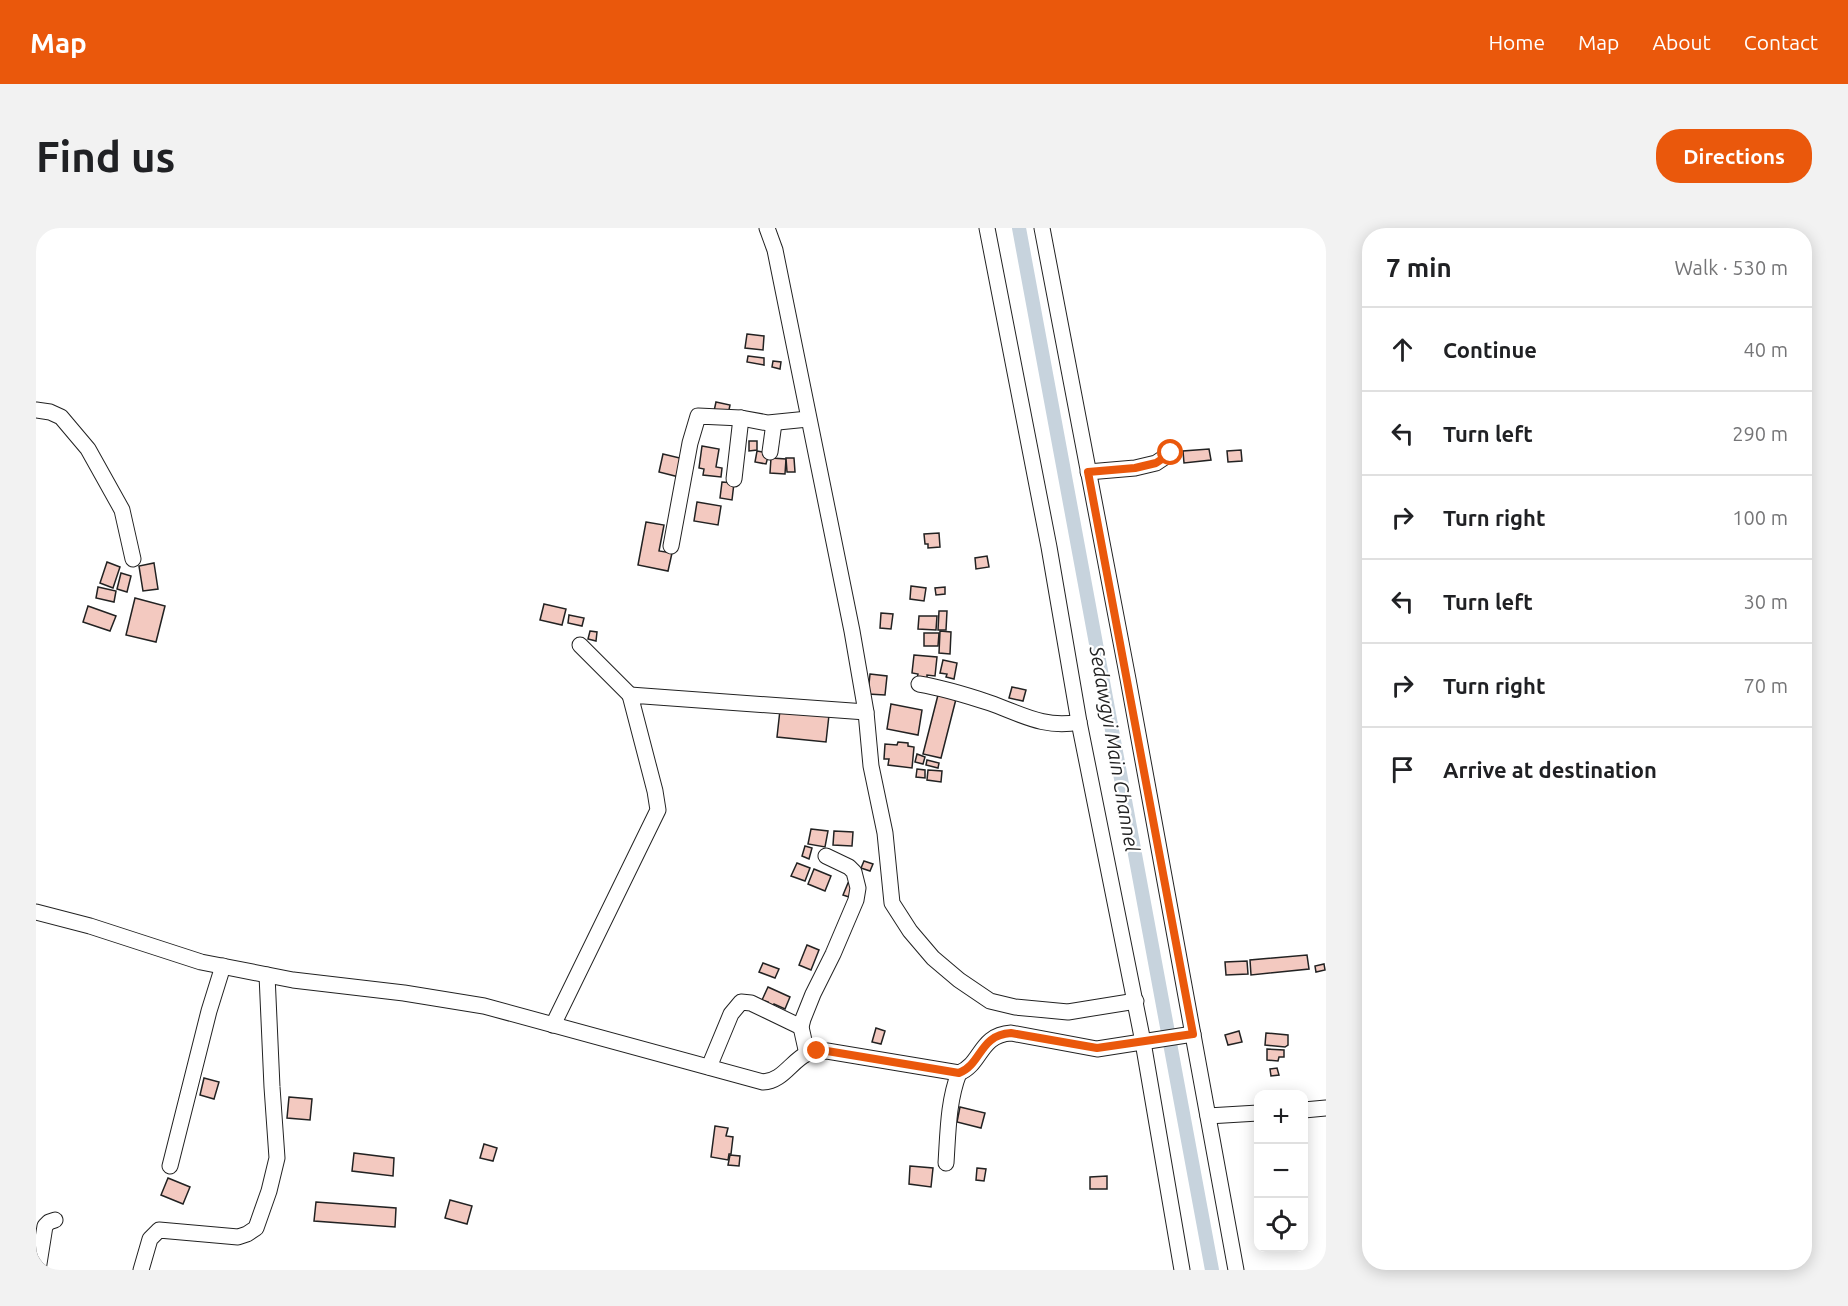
<!DOCTYPE html>
<html lang="en">
<head>
<meta charset="utf-8">
<style>
  :root { --surface:#fff; --page:#f2f2f2; --text:#202124; --muted:#757577; --line:#e0e0e0; --accent:#ea580c }
  body { margin:0; font-family:Ubuntu,sans-serif; background:var(--page); color:var(--text) }
  .controls { position:absolute; right:18px; bottom:18px; display:grid; overflow:hidden; border-radius:12px; box-shadow:0 3px 15px #0003 }
  .controls button { width:54px; height:54px; display:grid; place-items:center; padding:0; border:0; border-bottom:2px solid var(--line); background:var(--surface); color:var(--text); font:30px sans-serif }
  .stop { position:absolute; width:18px; height:18px; margin:-14px; border:4px solid #ea580c; border-radius:50%; background:#fff }
  .stop.end { background:#ea580c; border-color:#fff; box-shadow:0 2px 6px #0008 }
  .list { margin:0; padding:0; list-style:none }
  h2 { display:flex; justify-content:space-between; align-items:center; height:78px; margin:0; padding:0 24px; font-size:26px }
  h2 small { font-size:20px; font-weight:400; color:var(--muted) }
  .list li { display:grid; grid-template-columns:39px 1fr auto; gap:18px; align-items:center; box-sizing:border-box; height:84px; padding:0 24px; border-top:2px solid var(--line) }
  .list b { display:block; font-size:22px; white-space:nowrap }
  .list em { font-size:20px; font-style:normal; color:var(--muted) }
  .icon { flex:none; width:33px; height:33px; fill:none; stroke:currentColor; stroke-width:2; stroke-linecap:round; stroke-linejoin:round }
  .map { position:relative; flex:none; width:1290px; height:1042px; overflow:hidden; border-radius:24px }
  header { display:flex; align-items:center; gap:36px; box-sizing:border-box; height:84px; padding:0 30px; background:var(--accent); color:#fff }
  header strong { font-size:28px }
  nav { display:flex; gap:33px; margin-inline-start:auto; font-size:21px }
  .intro { display:flex; align-items:center; justify-content:space-between; box-sizing:border-box; height:144px; padding:0 36px }
  h1 { margin:0; font-size:42px }
  .button { padding:15px 27px; border-radius:24px; background:var(--accent); color:#fff; font-size:21px; font-weight:700 }
  main { display:flex; gap:36px; padding:0 36px }
  aside { flex:1; background:var(--surface); border-radius:24px; box-shadow:0 3px 15px #0003 }
  .map>svg:first-child { display:block }
  .lines { fill:none; stroke-linecap:round; stroke-linejoin:round }
  .canal { stroke:#c7d3dd; stroke-width:14 }
  .building { fill:#f3c9c0; stroke:#222; stroke-width:1.5 }
  .minor-casing { stroke:#222; stroke-width:17 }
  .minor { stroke:#fff; stroke-width:15 }
  .route { stroke:#ea580c; stroke-width:8 }
  .labels { text-anchor:middle; dominant-baseline:central; stroke-width:4.5; stroke-linejoin:round; paint-order:stroke }
  .water-label { font-size:20px; font-style:italic; fill:#222; stroke:#fff }
</style>
</head>
<body>
<header>
<strong>Map</strong>
<nav><a>Home</a><a>Map</a><a>About</a><a>Contact</a></nav>
</header>
<div class="intro"><h1>Find us</h1><a class="button">Directions</a></div>
<main>
<div class="map">
<svg width="1290" height="1042" viewBox="0 0 1290 1042">
  <rect width="100%" height="100%" fill="#fff"/>
  <g class="lines">
    <!-- canal -->
    <path class="canal" d="M983,0L1176,1042"/>
  </g>
  <!-- building -->
  <g class="building">
    <path d="M711,106L728,108L727,122L709,120Z"/>
    <path d="M712,128L728,130V137L711,134Z"/>
    <path d="M737,133L745,134L744,141L736,139Z"/>
    <path d="M680,174L694,177L692,187L678,183Z"/>
    <path d="M713,213H721V222L713,223Z"/>
    <path d="M666,218L683,221L680,239L686,240L685,249L667,247L668,241L663,240Z"/>
    <path d="M1173,221L1175,232L1148,235L1147,223Z"/>
    <path d="M1205,222L1206,233L1192,234L1191,223Z"/>
    <path d="M721,223L733,225L730,236L719,234Z"/>
    <path d="M627,226L648,231L643,249L623,244Z"/>
    <path d="M735,230L750,231L749,246L734,245Z"/>
    <path d="M750,230H758L759,244H751Z"/>
    <path d="M686,254L698,255L696,272L684,270Z"/>
    <path d="M661,274L685,278L682,297L658,293Z"/>
    <path d="M610,294L628,297L623,323L636,325L632,343L602,337Z"/>
    <path d="M903,305L904,319L892,320V316H889L888,306Z"/>
    <path d="M951,328L953,339L940,341L939,330Z"/>
    <path d="M71,334L84,339L77,360L64,355Z"/>
    <path d="M118,335L122,361L107,363L103,338Z"/>
    <path d="M85,345L95,348L91,364L81,361Z"/>
    <path d="M875,358L890,360L888,373L874,371Z"/>
    <path d="M62,359L80,363L78,374L60,370Z"/>
    <path d="M909,359V366L900,367L899,360Z"/>
    <path d="M99,370L129,378L120,414L90,407Z"/>
    <path d="M508,376L530,381L526,397L504,392Z"/>
    <path d="M52,378L80,388L74,403L47,394Z"/>
    <path d="M903,383H911L910,402H902Z"/>
    <path d="M845,385L857,386L855,401L844,400Z"/>
    <path d="M533,387L548,390L546,398L532,395Z"/>
    <path d="M883,388H901L900,402L882,401Z"/>
    <path d="M554,403L561,404L560,413L552,411Z"/>
    <path d="M904,403L915,404L914,426L903,425Z"/>
    <path d="M888,405H903L902,418H888Z"/>
    <path d="M878,427L901,429L899,448L891,447V451L881,450L882,446L876,445Z"/>
    <path d="M907,432L921,435L918,451L910,449L911,446L904,445Z"/>
    <path d="M834,446L851,448L849,467L832,466Z"/>
    <path d="M976,459L990,462L987,473L973,470Z"/>
    <path d="M902,467L920,471L905,530L887,526Z"/>
    <path d="M855,476L886,482L882,507L851,501Z"/>
    <path d="M744,482L793,487L790,514L741,509Z"/>
    <path d="M862,514L872,515V518L878,519L876,540L852,537L853,531H848L849,516L861,517Z"/>
    <path d="M881,526L889,529L887,536L879,534Z"/>
    <path d="M891,532L903,535L902,540L890,537Z"/>
    <path d="M881,541L889,542V550L880,549Z"/>
    <path d="M892,542L906,543L905,554L891,552Z"/>
    <path d="M775,601L792,603L789,619L772,616Z"/>
    <path d="M798,603L817,604L816,618L797,617Z"/>
    <path d="M769,618L776,620L773,631L766,628Z"/>
    <path d="M828,633L837,636L834,643L825,640Z"/>
    <path d="M761,635L774,640L769,653L755,648Z"/>
    <path d="M778,641L795,648L789,663L772,656Z"/>
    <path d="M812,655L820,658L816,670L807,667Z"/>
    <path d="M771,717L783,722L775,742L763,737Z"/>
    <path d="M1271,727L1273,741L1215,747L1214,732Z"/>
    <path d="M1211,733L1212,746L1190,747L1189,734Z"/>
    <path d="M727,735L743,741L739,750L723,744Z"/>
    <path d="M1288,736L1289,742L1280,744L1279,738Z"/>
    <path d="M732,759L754,769L749,781L738,776L735,782L730,779L732,774L726,772Z"/>
    <path d="M840,800L849,803L845,816L836,814Z"/>
    <path d="M1203,803L1206,814L1192,817L1189,807Z"/>
    <path d="M1230,805L1252,807V817L1249,819L1229,817Z"/>
    <path d="M1231,821L1248,822V829H1243L1242,833L1231,832Z"/>
    <path d="M1241,840L1243,847L1235,848L1234,841Z"/>
    <path d="M168,850L183,854L178,871L164,867Z"/>
    <path d="M253,869L276,871L274,892L251,890Z"/>
    <path d="M924,879L949,885L945,900L921,894Z"/>
    <path d="M679,898L692,900L690,908L697,909L695,926H693L692,932L675,929Z"/>
    <path d="M448,916L461,920L457,933L444,930Z"/>
    <path d="M318,925L358,930L357,948L316,943Z"/>
    <path d="M694,927L704,928L703,938L692,937Z"/>
    <path d="M874,938L897,940L895,959L873,956Z"/>
    <path d="M941,940L950,941L948,953L940,952Z"/>
    <path d="M1071,948V961H1054V949Z"/>
    <path d="M132,950L154,959L147,976L125,967Z"/>
    <path d="M414,972L436,978L431,996L409,990Z"/>
    <path d="M280,974L360,980L359,999L278,993Z"/>
  </g>
  <g class="lines">
    <!-- minor casing -->
    <g class="minor-casing">
      <g id="minor">
        <path d="M731,0L739,22L816,403L830,484L835,538L849,605L856,675L874,703L897,730L923,752L954,773L979,779L1032,784L1100,773"/>
        <path d="M951,0L1013,319L1043,494L1107,814L1146,1042"/>
        <path d="M1006,0L1092,451L1200,1042"/>
        <path d="M0,182L14,184L25,189L52,221L86,282L97,331"/>
        <path d="M734,224L738,195"/>
        <path d="M1052,244L1099,240L1120,235L1135,225"/>
        <path d="M698,251L705,190"/>
        <path d="M635,318L654,215L662,188L705,190L732,195L772,191"/>
        <path d="M544,417L594,467"/>
        <path d="M883,456C907,460 930,467 954,475C985,486 1009,501 1043,494"/>
        <path d="M0,684L54,698L165,734L257,752L368,765L448,778L727,854C747,853 755,833 772,825C777,823 785,823 791,823L923,845C946,836 943,807 975,805L1061,821L1157,806"/>
        <path d="M517,797L622,582L619,563L594,467L830,484"/>
        <path d="M771,826L765,799L767,791L777,766L797,726L820,672L822,660L818,644L813,639L790,628"/>
        <path d="M673,839L695,786L705,774L715,775L765,799"/>
        <path d="M1268,882L1290,880"/>
        <path d="M1172,888L1222,885"/>
        <path d="M910,935C912,905 912,873 923,845"/>
        <path d="M134,938L173,783L187,738"/>
        <path d="M2,1042L9,998L13,994L19,992"/>
        <path d="M105,1042L114,1011L123,1002L202,1009L211,1006L220,1000L233,963L241,930L236,859L231,747"/>
      </g>
    </g>
    <!-- minor -->
    <use href="#minor" class="minor"/>
  </g>
  <g class="lines">
    <!-- route -->
    <path class="route" d="M781,823H791L923,845C946,836 943,807 975,805L1061,820L1157,806L1052,244L1099,240L1120,235L1135,225"/>
  </g>
  <g class="labels">
    <!-- water labels -->
    <g class="water-label">
      <text transform="translate(1079 521) rotate(80)">Sedawgyi Main Channel</text>
    </g>
  </g>
</svg>
<div class="controls">
<button>+</button>
<button>−</button>
<button><svg class="icon" aria-label="locate" viewBox="0 0 24 24"><circle cx="12" cy="12" r="6"/><path d="M12 2v4M12 18v4M2 12h4M18 12h4"/></svg></button>
</div>
<div class="stop" style="left:1135px;top:225px"></div>
<div class="stop end" style="left:781px;top:823px"></div>
</div>
<aside>
<h2>7 min<small>Walk · 530 m</small></h2>
<ul class="list">
<li><svg class="icon" aria-label="ahead" viewBox="0 0 24 24"><path d="M12 20V5M6 11l6-6 6 6"/></svg><div><b>Continue</b></div><em>40 m</em></li>
<li><svg class="icon" aria-label="left" viewBox="0 0 24 24"><path d="M17 20v-9H6M10 6l-5 5 5 5"/></svg><div><b>Turn left</b></div><em>290 m</em></li>
<li><svg class="icon" aria-label="right" viewBox="0 0 24 24"><path d="M7 20v-9h11M14 6l5 5-5 5"/></svg><div><b>Turn right</b></div><em>100 m</em></li>
<li><svg class="icon" aria-label="left" viewBox="0 0 24 24"><path d="M17 20v-9H6M10 6l-5 5 5 5"/></svg><div><b>Turn left</b></div><em>30 m</em></li>
<li><svg class="icon" aria-label="right" viewBox="0 0 24 24"><path d="M7 20v-9h11M14 6l5 5-5 5"/></svg><div><b>Turn right</b></div><em>70 m</em></li>
<li><svg class="icon" aria-label="arrive" viewBox="0 0 24 24"><path d="M6 21V4h12l-3 4 3 4H6"/></svg><div><b>Arrive at destination</b></div></li>
</ul>
</aside>
</main>
</body>
</html>
